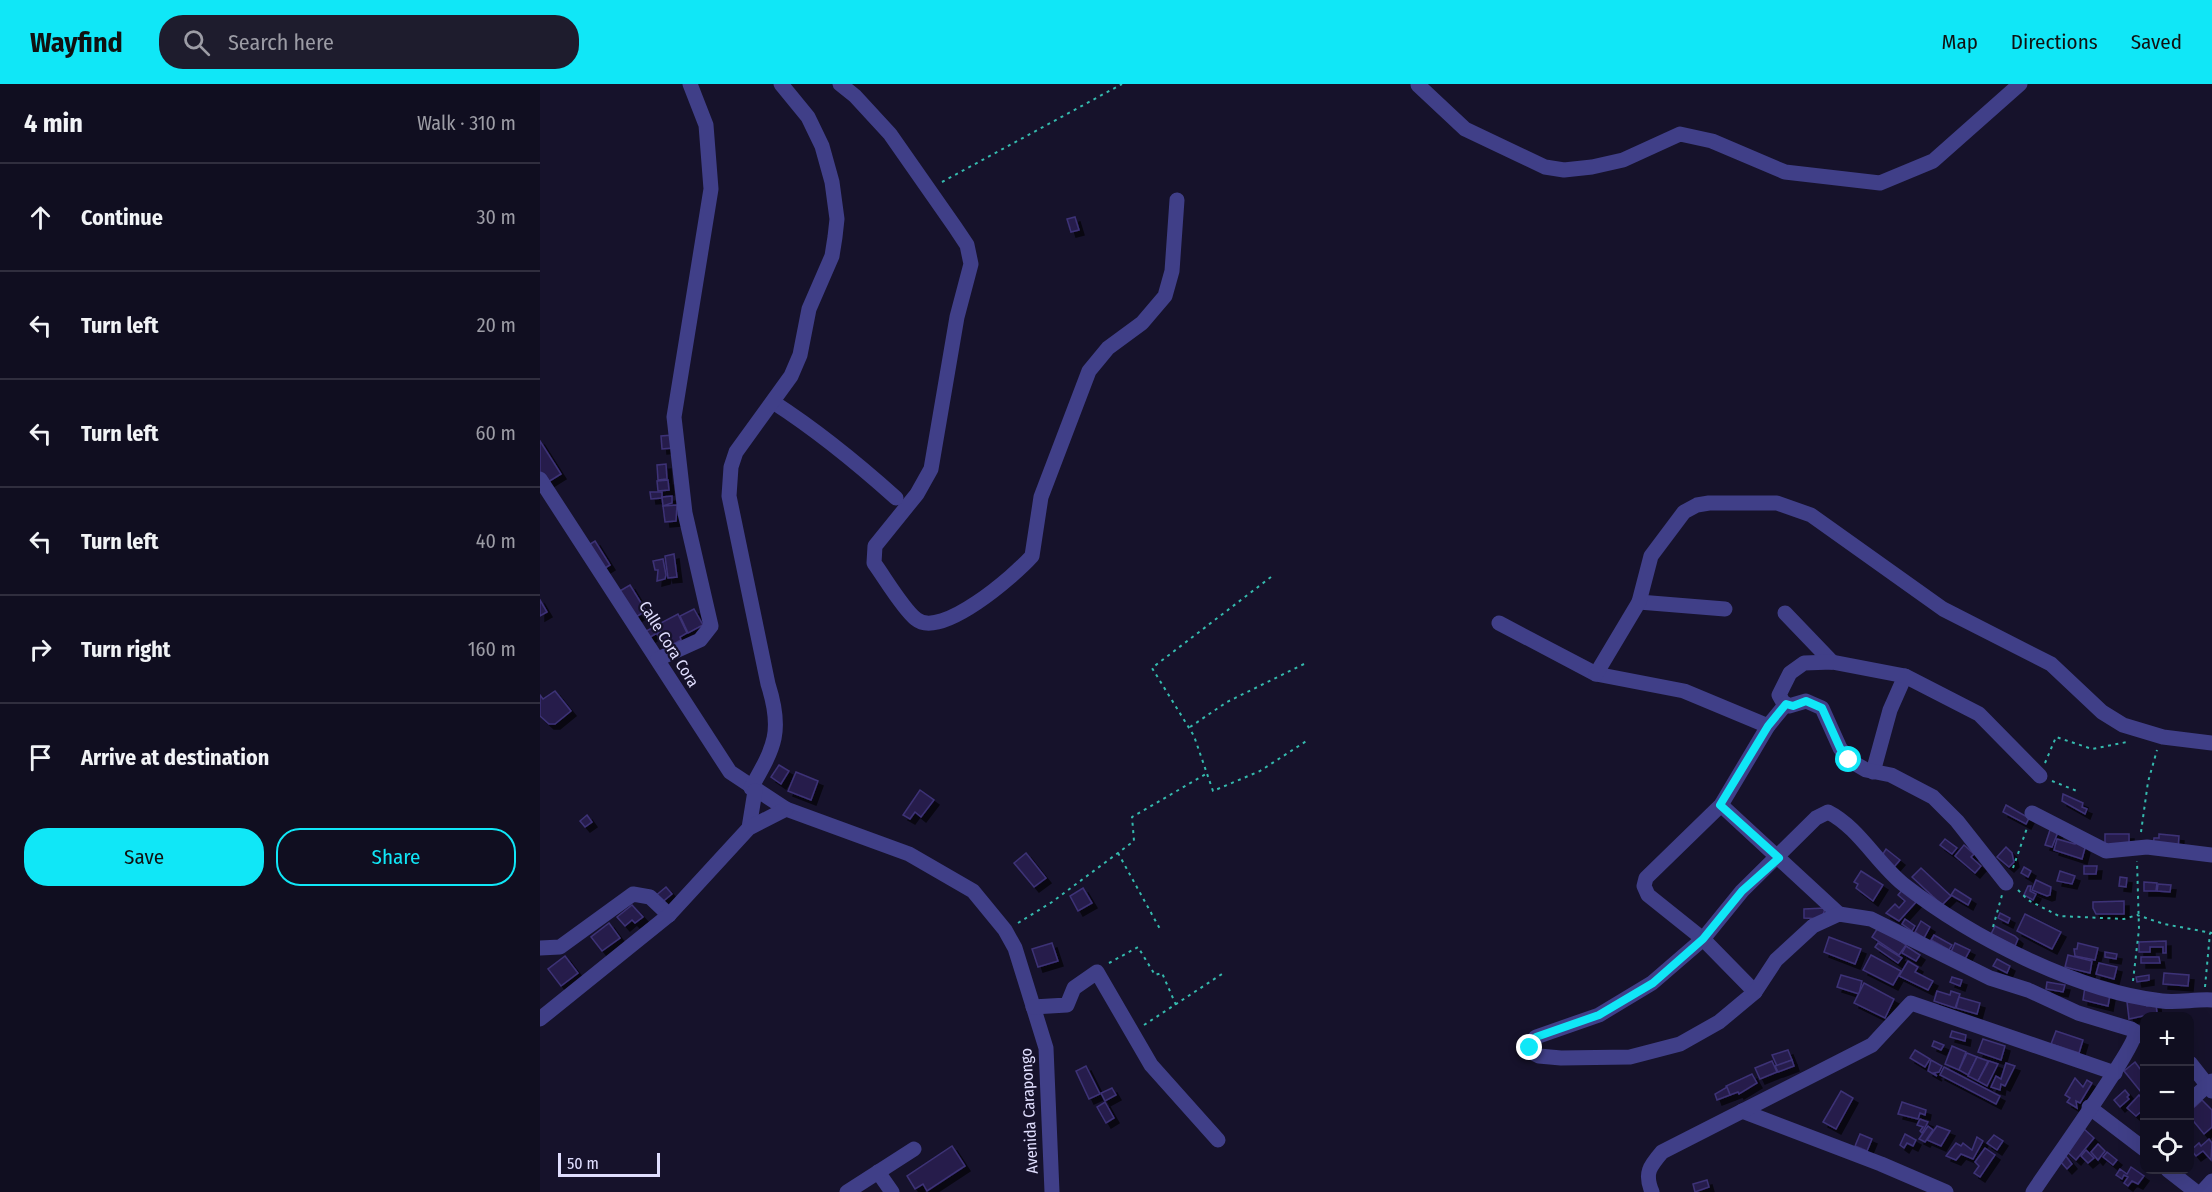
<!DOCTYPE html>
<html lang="en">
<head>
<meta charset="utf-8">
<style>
  :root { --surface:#100e20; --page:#1e1c2d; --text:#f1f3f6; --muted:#9c9ca5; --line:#302e3e; --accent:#10e7f7 }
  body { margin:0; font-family:"Fira Sans Condensed",sans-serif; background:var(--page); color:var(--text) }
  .controls { position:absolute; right:18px; bottom:18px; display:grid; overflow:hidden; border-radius:12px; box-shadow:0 6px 24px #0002 }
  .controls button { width:54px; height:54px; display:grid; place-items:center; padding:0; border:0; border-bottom:2px solid var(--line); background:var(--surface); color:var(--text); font:30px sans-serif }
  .scale { position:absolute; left:18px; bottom:15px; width:102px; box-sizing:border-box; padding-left:6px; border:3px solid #e0defe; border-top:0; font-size:16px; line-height:21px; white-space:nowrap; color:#e0defe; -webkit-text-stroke:4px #16122b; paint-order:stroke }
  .stop { position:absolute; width:18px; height:18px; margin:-14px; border:4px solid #10e7f7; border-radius:50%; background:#fff }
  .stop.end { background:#10e7f7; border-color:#fff; box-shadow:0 2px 6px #0008 }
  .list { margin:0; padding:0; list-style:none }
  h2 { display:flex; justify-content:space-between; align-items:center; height:78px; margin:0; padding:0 24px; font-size:26px }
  h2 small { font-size:20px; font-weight:400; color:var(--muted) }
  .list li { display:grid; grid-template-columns:39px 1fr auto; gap:18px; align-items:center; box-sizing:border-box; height:108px; padding:0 24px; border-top:2px solid var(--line) }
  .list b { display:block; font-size:22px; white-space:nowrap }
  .list em { font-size:20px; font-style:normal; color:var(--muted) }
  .actions { display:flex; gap:12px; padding:18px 24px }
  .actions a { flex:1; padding:14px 0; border:2px solid var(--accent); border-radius:24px; text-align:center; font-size:21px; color:var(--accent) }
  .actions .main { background:var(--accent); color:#111 }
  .icon { flex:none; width:33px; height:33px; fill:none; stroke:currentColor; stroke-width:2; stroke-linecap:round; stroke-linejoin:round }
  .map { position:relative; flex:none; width:1672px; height:1108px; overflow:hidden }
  header { display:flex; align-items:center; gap:36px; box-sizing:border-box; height:84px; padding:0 30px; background:var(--accent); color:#111 }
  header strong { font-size:28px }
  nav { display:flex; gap:33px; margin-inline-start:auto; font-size:21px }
  .search { width:420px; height:54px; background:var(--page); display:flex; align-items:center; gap:15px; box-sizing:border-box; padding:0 21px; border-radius:24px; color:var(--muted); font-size:22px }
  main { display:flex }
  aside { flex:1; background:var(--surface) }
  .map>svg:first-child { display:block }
  .building { fill:#271f4c; stroke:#3d3277; stroke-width:1.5; filter:url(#shadow) }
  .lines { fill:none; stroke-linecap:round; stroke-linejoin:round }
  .path { stroke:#35baae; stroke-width:2; stroke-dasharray:3 4.5; stroke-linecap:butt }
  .minor { stroke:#403f88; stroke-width:15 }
  .route { stroke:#10e7f7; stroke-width:8 }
  .labels { text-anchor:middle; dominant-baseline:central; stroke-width:4.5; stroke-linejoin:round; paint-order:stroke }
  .street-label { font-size:16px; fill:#e0defe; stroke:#16122b }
</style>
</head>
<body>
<header>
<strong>Wayfind</strong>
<div class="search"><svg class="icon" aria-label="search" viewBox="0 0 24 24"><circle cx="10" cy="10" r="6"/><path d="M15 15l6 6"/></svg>Search here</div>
<nav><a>Map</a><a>Directions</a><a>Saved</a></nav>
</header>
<main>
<aside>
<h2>4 min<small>Walk · 310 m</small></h2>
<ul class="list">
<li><svg class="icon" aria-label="ahead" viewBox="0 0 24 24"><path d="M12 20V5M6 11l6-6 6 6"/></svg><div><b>Continue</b></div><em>30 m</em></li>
<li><svg class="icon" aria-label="left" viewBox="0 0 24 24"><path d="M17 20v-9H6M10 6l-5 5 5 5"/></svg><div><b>Turn left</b></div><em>20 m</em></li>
<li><svg class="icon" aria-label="left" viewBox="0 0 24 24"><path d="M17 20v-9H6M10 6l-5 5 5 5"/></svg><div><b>Turn left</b></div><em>60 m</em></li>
<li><svg class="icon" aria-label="left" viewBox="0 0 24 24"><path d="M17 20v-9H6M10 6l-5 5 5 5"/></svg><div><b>Turn left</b></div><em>40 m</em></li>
<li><svg class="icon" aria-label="right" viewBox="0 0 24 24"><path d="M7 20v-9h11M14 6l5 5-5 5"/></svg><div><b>Turn right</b></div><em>160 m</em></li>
<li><svg class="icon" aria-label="arrive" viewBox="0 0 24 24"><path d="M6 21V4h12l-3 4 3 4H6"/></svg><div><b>Arrive at destination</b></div></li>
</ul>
<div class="actions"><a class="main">Save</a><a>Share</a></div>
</aside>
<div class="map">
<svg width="1672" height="1108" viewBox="0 0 1672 1108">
  <defs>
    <filter id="shadow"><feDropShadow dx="5" dy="5" stdDeviation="0" flood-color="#0009"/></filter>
  </defs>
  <rect width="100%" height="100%" fill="#16122b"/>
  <!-- building -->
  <g class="building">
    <path d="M535,133L539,146L531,148L527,135Z"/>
    <path d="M132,351L133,364L122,365L121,352Z"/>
    <path d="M0,357L21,390L5,400L0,392Z"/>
    <path d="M126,380L127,395L118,396L117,381Z"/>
    <path d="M128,396L129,406L118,407L117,397Z"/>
    <path d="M110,408H122V414L111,415Z"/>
    <path d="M132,412V419L123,422L122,413Z"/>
    <path d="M137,421L136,437L125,438L123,422Z"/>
    <path d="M55,457L70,481L62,486L47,462Z"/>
    <path d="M134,470L137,493L128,494L125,472Z"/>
    <path d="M123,475L126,491L125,495L117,497L118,486H115L113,477Z"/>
    <path d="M90,501L106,527L94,534L78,508Z"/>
    <path d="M0,516L7,528L0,532Z"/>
    <path d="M154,525L163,541L148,549L140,532Z"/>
    <path d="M138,530L147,549L140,553L141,556L130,562L128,559L123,561L117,550L121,548L117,541Z"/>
    <path d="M116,542L119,548L107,555L104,548Z"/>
    <path d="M15,607L31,627L15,640H9L0,632V611L3,615Z"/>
    <path d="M239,681L249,687L241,700L231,693Z"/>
    <path d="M256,688L278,697L271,716L248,707Z"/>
    <path d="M380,706L394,716L381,733L375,728L370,735L363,731Z"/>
    <path d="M1523,710L1543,719L1542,723L1547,725L1545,730L1522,717Z"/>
    <path d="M1466,721L1489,734L1486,740L1463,728Z"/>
    <path d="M47,731L52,738L45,743L40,737Z"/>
    <path d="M1510,746L1518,748L1512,763L1505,761Z"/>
    <rect x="1565" y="750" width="24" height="14"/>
    <path d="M1619,750L1639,752L1638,765L1613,763L1614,754H1619Z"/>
    <path d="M1405,755L1417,764L1412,770L1400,761Z"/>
    <path d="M1517,755L1535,760L1536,756L1545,764L1542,775L1514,766Z"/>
    <path d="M1424,761L1434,770L1431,773L1441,782L1435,789L1415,772Z"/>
    <path d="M1466,763L1472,769L1474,778L1469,783L1457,773Z"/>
    <path d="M1346,765L1360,776L1354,783L1341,773Z"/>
    <path d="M486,769L506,794L494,803L474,779Z"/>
    <path d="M1544,782H1557L1556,790H1544Z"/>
    <path d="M1484,783L1491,787L1488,793L1481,789Z"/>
    <path d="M1381,784L1411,812L1402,821L1372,793Z"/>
    <path d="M1321,787L1343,801L1333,817L1316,804L1318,800L1314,798Z"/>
    <path d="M1520,787L1535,792L1532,800L1517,797Z"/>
    <path d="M1580,793L1587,794L1586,803L1579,802Z"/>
    <path d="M1496,796L1511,803L1510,811L1507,812L1492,806Z"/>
    <path d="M1604,798L1617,799L1616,807H1604Z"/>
    <path d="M1618,800L1631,801L1630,808L1617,807Z"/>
    <path d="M1488,802H1491L1490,807L1496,810L1493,816L1484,811Z"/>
    <path d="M126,803L132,810L120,820L114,813Z"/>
    <path d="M543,804L552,819L538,827L530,812Z"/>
    <path d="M1363,805L1377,817L1359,837L1346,829L1355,820L1359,824L1365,817L1358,811Z"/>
    <path d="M1415,805L1431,815L1428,821L1411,811Z"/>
    <path d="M1584,817V830H1556L1553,824V818Z"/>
    <path d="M92,821L103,833L95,839L92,836L85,842L77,833Z"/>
    <path d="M1285,824L1282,835L1264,834V825Z"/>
    <path d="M1460,829L1470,834L1468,839L1458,834Z"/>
    <path d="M1485,830L1521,848L1512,865L1477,847Z"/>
    <path d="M1365,835L1375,842L1372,847L1362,840Z"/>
    <path d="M1381,837L1390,843L1384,854L1375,848Z"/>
    <path d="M69,839L80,854L62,867L51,853Z"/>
    <path d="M1339,842L1366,861L1359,871L1332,853Z"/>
    <path d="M1455,842L1475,852L1478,855L1475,862L1451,850Z"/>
    <path d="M1394,851L1412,861L1409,866L1391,856Z"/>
    <path d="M1289,853L1321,865L1315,880L1284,868Z"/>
    <path d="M1626,857V869H1623V863H1610V868H1599V858Z"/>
    <path d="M512,859L518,877L498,883L492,865Z"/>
    <path d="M1338,859L1362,874L1358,879L1335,863Z"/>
    <path d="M1415,859L1430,866L1425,875L1411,868Z"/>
    <path d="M1538,859L1558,864L1555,876L1535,872L1534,865H1537Z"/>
    <path d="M1366,862L1380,871L1376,877L1362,869Z"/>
    <path d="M1565,868L1577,870L1576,875L1565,873Z"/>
    <path d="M1331,871L1361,887L1353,901L1323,886Z"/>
    <path d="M1528,871L1552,877L1550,889L1525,883Z"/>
    <path d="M25,872L38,889L21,902L8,885Z"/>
    <path d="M1601,873H1619L1620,879H1601Z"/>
    <path d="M1457,875L1470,882L1467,889L1453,882Z"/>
    <path d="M1368,877L1378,883L1375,888L1393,897L1388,906L1359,892Z"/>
    <path d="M1559,879L1577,883L1574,895L1556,890Z"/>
    <path d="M1624,889L1649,891L1648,902L1623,900Z"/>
    <path d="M1301,891L1322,897L1319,910L1297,903Z"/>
    <path d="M1609,891V896L1597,898L1596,893Z"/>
    <path d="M1412,893L1422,896L1420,902L1410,898Z"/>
    <path d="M1507,898L1525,901L1523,908L1506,905Z"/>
    <path d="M1324,899L1354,915L1345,934L1314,919Z"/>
    <path d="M1545,903L1570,911L1568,922L1543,916Z"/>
    <path d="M1397,907L1410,911L1411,907L1420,910L1415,924L1394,917Z"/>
    <path d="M1419,913L1440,919L1437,930L1416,924Z"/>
    <path d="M1607,916V922L1616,920L1617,929L1589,935L1587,918Z"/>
    <path d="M1412,947L1426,951L1425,957L1410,953Z"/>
    <path d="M1516,947L1543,956L1539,969L1511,960Z"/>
    <path d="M1443,955L1465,962L1461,976L1438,968Z"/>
    <path d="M1394,957L1404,961L1401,966L1392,962Z"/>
    <path d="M1412,962L1426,968L1419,986L1405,980Z"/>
    <path d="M1248,966L1252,976L1237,982L1232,971Z"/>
    <path d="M1375,966L1390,975L1385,983L1370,974Z"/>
    <path d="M1427,969L1437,973L1428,991L1419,986Z"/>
    <path d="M1437,973L1448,977L1438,997L1428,992Z"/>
    <path d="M1252,976L1254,982L1238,988L1235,982Z"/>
    <path d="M1391,976L1402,982L1399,988L1394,989L1397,992L1388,987Z"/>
    <path d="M1232,977L1237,988L1220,995L1215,984Z"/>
    <path d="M1449,977L1458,980L1447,1002L1438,997Z"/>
    <path d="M1595,978L1604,990V1003L1601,1008L1584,987Z"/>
    <path d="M1466,979L1475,982L1465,1002L1461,1000L1460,1006L1451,1003L1456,992L1461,995Z"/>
    <path d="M546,982L560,1010L549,1015L536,987Z"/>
    <path d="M1404,983L1460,1012L1456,1020L1400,991Z"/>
    <path d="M1212,990L1217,999L1199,1010L1198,1008L1190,1011L1186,1002Z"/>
    <path d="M1535,994L1543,1003L1547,996L1552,999L1540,1019L1536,1017L1537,1024L1527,1018L1530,1014L1525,1011Z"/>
    <path d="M1187,1003L1190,1011L1177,1016L1175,1010Z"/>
    <path d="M572,1004L576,1011L565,1017L561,1009Z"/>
    <path d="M1585,1006L1589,1011L1587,1013L1589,1015L1580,1023L1574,1016Z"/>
    <path d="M1301,1007L1313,1014L1296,1045L1283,1038Z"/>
    <path d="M1599,1011L1604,1017V1025L1596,1032L1587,1024Z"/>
    <path d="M1662,1016L1672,1026V1043L1664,1050L1650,1033V1027Z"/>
    <path d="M565,1018L574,1034L566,1039L557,1023Z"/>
    <path d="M1362,1018L1386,1026L1385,1031L1380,1029L1378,1035L1358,1030Z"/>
    <path d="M1380,1035L1388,1038L1382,1049L1380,1047L1383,1043L1377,1041Z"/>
    <path d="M1388,1042L1393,1046L1385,1058L1379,1055Z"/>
    <path d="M1397,1042L1410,1047L1401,1062L1387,1056Z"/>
    <path d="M1543,1044L1554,1054L1536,1076L1525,1066Z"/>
    <path d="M1320,1050L1332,1055L1327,1067L1315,1062Z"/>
    <path d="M1365,1050L1376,1056L1373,1062L1367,1059L1364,1064L1360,1061Z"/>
    <path d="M1454,1051L1463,1057L1457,1066L1447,1059Z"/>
    <path d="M1437,1053L1443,1057L1433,1075L1421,1070L1416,1076L1406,1072L1416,1059L1421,1062L1423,1059L1432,1066Z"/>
    <path d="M1669,1055L1672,1059L1671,1076L1663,1067L1656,1072L1651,1066L1659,1059L1661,1062Z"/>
    <path d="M1558,1060L1565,1067L1558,1076L1551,1068Z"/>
    <path d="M412,1062L425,1082L387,1107L383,1100L375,1105L367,1092Z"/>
    <path d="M1445,1064L1455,1071L1440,1093L1434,1089L1439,1082L1435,1078Z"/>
    <path d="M1546,1066L1554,1074L1548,1079L1541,1072Z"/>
    <path d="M1567,1068L1577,1076L1573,1081L1563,1073Z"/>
    <path d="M1525,1071L1532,1080L1527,1085L1519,1076Z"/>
    <path d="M1591,1083L1604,1092L1598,1100L1592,1097L1588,1102L1584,1099L1588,1093L1584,1091L1582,1095L1576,1091L1580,1085L1587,1090Z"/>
    <path d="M1167,1096L1169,1103L1155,1108L1153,1100Z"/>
  </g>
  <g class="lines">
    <!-- path -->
    <g class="path">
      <path d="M402,98L582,0"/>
      <path d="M731,493L612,584L654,652L673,707L720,687L768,656"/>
      <path d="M650,643L687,618L764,580"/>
      <path d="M1505,679L1516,653L1552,665L1587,658"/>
      <path d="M1512,697L1537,707"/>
      <path d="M1601,748L1608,698L1617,666"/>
      <path d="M578,769L620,845"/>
      <path d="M1473,784L1487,744"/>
      <path d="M1478,806L1488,816L1519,832L1584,835L1597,831L1624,840L1672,849"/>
      <path d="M478,839L512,818L594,757L592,733L666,690"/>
      <path d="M1453,843L1462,811"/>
      <path d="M569,879L598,863L615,891L622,889L636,921"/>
      <path d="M1593,897L1599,845L1597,777"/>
      <path d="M1665,903L1670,849"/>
      <path d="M604,941L682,890"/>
    </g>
    <!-- minor -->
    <g class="minor">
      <path d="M300,0L315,12L350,50L415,143L427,161L431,180L417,233L391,385L377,410L335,462L334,479C345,494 363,525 376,535C401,556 475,491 492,472L501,413L549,287L568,264L602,239L625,212L632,187L637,116"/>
      <path d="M878,1L925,45L1005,83L1024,86L1052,83L1083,76L1140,50L1172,57L1245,88L1340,99L1393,77L1480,0"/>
      <path d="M233,318C278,347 317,379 356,414"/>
      <path d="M0,395L190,688L246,725L369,770L433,807L465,846L475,864L506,964L512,1108"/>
      <path d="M1099,518L1185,525"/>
      <path d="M1245,529L1292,578"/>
      <path d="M959,539L1056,590L1144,607L1228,642"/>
      <path d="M118,575L160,556L171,542L145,429L134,333L171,105L166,41L150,0"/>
      <path d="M1056,590L1099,518L1111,472L1144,428L1157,421L1169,419H1237L1271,431L1403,525L1511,580L1562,628L1583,641L1623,653L1672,659"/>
      <path d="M1333,688L1350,626L1365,592"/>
      <path d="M211,704C235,662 243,647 228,600L189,412L191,383L196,368L251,292L260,271L269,225L292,172L295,153L297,135L292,98L282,62L268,33L241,0"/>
      <path d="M1181,721L1299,830"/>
      <path d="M1492,729L1566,767L1607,763L1672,771"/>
      <path d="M209,744L215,707"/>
      <path d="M1466,799L1417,737L1393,713L1351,691L1326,686L1309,676L1300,664L1282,624L1266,617L1249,622L1243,618L1239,611L1250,589L1264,579L1292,578L1365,592L1439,630L1500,692"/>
      <path d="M0,864L20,863L93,810L110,813L129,831"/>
      <path d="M1215,908L1163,855L1108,811L1104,802L1106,794L1181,721L1228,642L1246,620"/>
      <path d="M493,923L527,921L534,904L557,888L611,981L678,1056"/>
      <path d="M0,935L129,831L209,744L246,725"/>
      <path d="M1604,953L1591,945L1538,929L1488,906L1450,894L1331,835L1299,830L1273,842L1236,876L1215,908L1179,938L1140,960L1090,973L1021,974L999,972L991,968L990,960L996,953L1059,931L1112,899L1163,855L1202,807L1276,734L1288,728C1318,743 1337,779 1363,800C1431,853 1536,907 1622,917C1638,919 1655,915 1672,916"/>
      <path d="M1650,979L1672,1007"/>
      <path d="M1650,1017L1672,997"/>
      <path d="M1549,1023L1604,1065"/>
      <path d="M1202,1027L1341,1080L1406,1108"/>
      <path d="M1628,1086L1656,1108"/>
      <path d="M338,1088L352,1108"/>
      <path d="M307,1108L374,1065"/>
      <path d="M1112,1108C1104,1089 1110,1082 1122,1068L1332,961L1371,919L1575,989"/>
      <path d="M1493,1108C1508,1085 1596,963 1595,949"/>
      <path d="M1662,1108L1672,1097"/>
    </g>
  </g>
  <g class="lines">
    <!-- route -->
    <path class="route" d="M990,964L991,957L996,953L1059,931L1113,899L1163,855L1202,807L1239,774L1180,721L1228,642L1246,620L1253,622L1266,617L1282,624L1300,664L1309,676"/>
  </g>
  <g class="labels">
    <!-- street labels -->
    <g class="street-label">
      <text transform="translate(129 560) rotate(58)">Calle Cora Cora</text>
      <text transform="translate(489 1027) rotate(-93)">Avenida Carapongo</text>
    </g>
  </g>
</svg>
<div class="controls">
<button>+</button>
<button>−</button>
<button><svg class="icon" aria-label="locate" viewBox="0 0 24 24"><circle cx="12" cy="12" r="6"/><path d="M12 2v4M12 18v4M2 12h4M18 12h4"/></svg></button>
</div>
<div class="scale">50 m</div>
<div class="stop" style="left:1309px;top:676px"></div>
<div class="stop end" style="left:990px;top:964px"></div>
</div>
</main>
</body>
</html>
